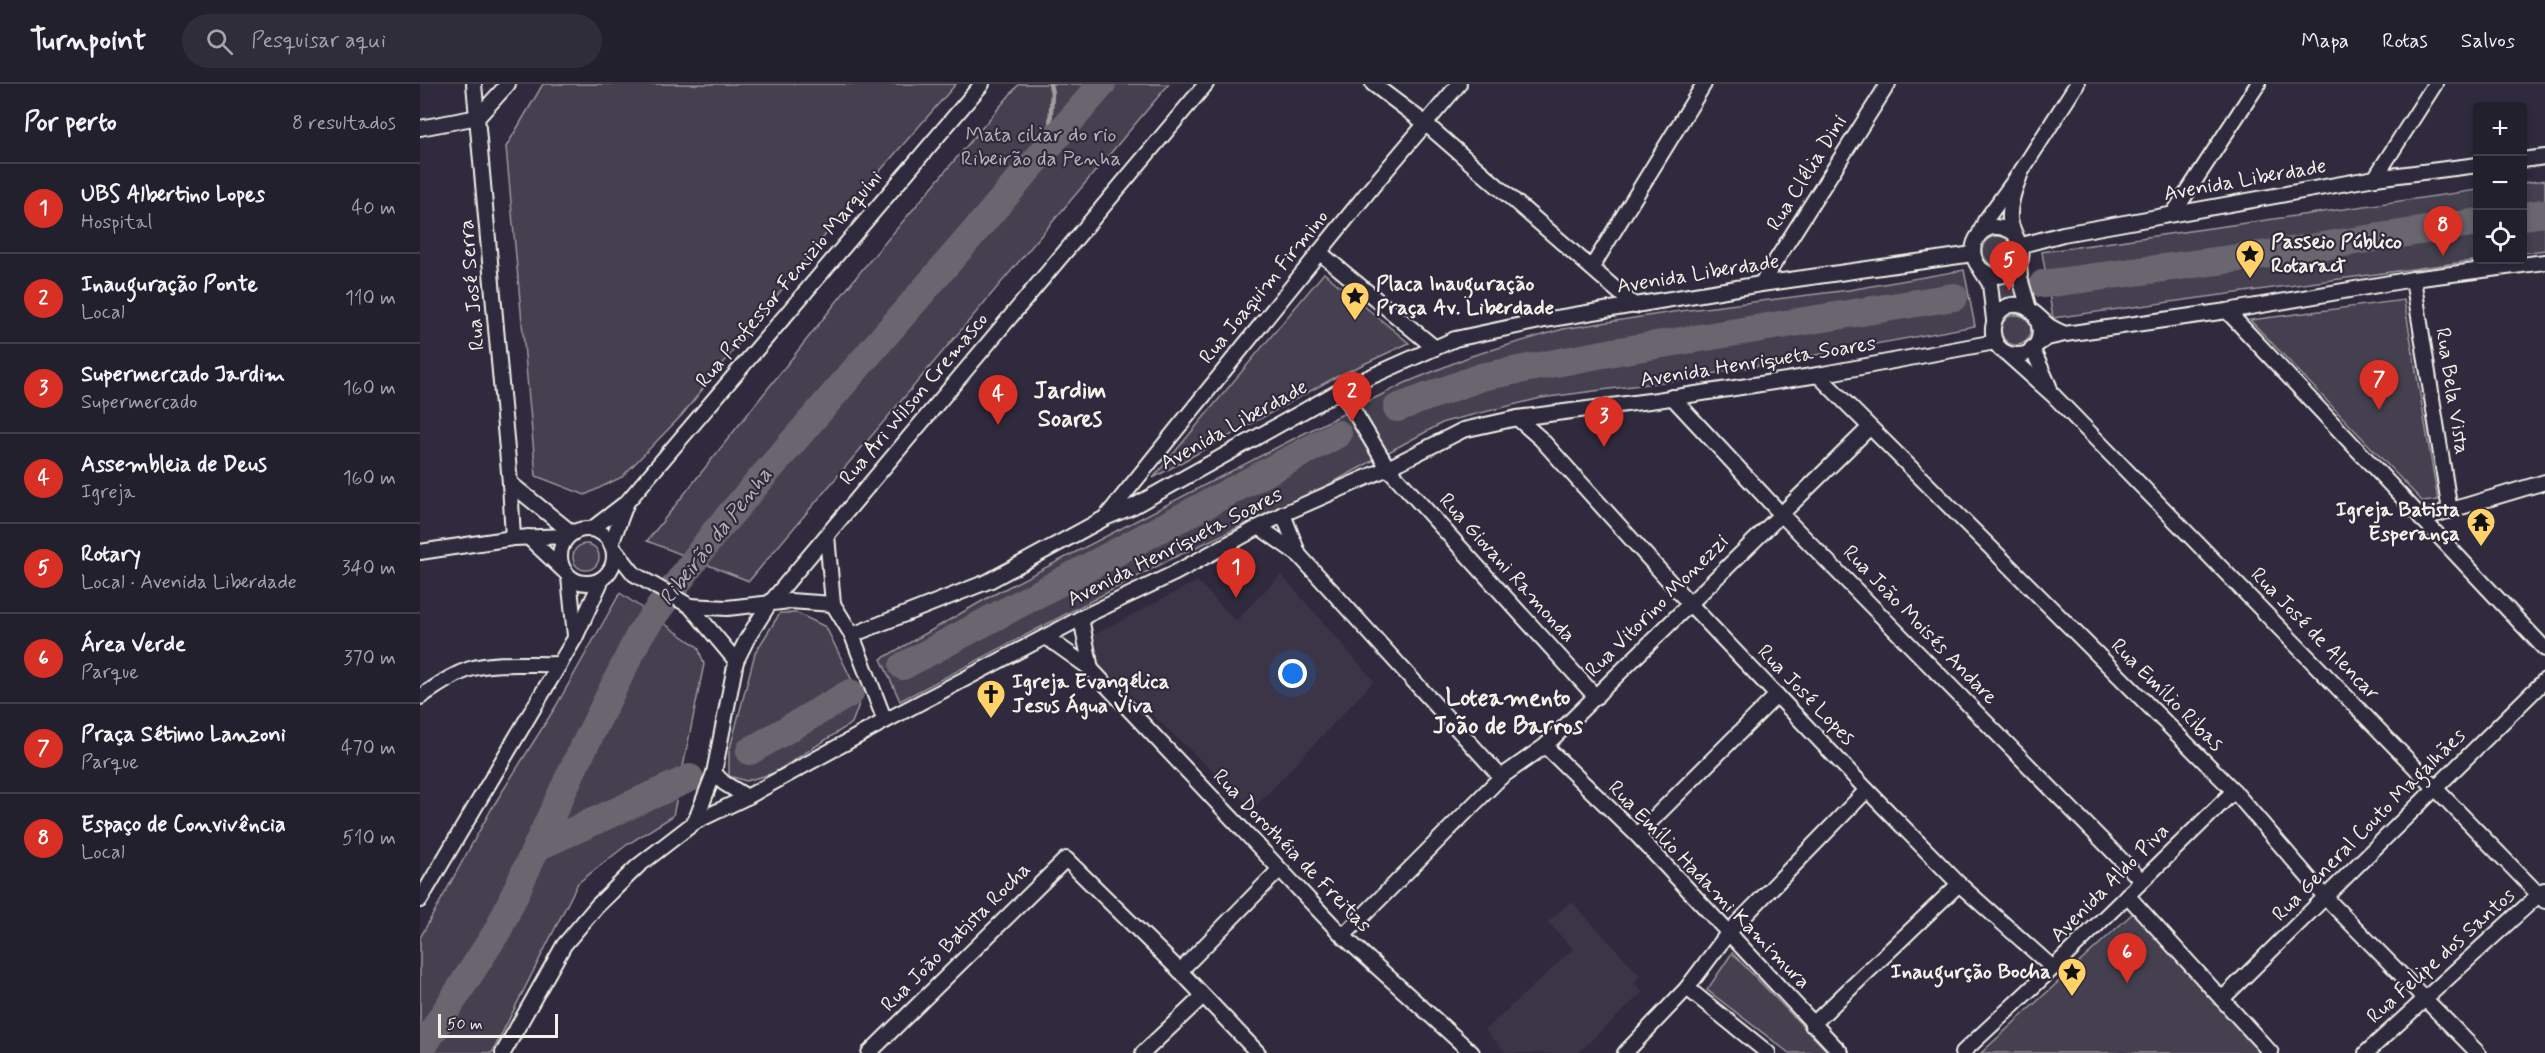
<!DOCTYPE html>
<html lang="pt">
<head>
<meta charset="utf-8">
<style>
  :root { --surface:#23202e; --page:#2f2d3a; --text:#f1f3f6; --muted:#a3a3aa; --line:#403e4a; --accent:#d93025 }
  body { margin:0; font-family:Mynerve,sans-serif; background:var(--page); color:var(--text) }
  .controls { position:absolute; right:18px; top:18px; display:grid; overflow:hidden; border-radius:6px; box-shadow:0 3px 9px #0003 }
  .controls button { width:54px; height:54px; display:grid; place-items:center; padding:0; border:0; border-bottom:2px solid var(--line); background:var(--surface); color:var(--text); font:30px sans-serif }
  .scale { position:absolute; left:18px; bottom:15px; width:120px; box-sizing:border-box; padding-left:6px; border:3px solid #f4f1e8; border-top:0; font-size:16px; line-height:21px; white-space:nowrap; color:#f4f1e8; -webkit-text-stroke:4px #2f2a3d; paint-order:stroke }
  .you { position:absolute; left:873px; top:590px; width:21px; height:21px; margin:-15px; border:4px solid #fff; border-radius:50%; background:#1a73e8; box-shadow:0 0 0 9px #1a73e833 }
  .badge { display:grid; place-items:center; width:39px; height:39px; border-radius:50%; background:var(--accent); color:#fff; font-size:20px; font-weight:700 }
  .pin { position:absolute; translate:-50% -50px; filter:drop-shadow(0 2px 3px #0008) }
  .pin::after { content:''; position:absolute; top:32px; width:21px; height:18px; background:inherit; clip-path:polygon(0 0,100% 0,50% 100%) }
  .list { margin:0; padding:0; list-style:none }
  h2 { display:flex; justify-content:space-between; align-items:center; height:78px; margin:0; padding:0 24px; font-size:26px }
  h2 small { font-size:20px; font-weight:400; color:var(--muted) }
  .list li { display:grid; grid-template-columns:39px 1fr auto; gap:18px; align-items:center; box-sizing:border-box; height:90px; padding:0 24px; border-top:2px solid var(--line) }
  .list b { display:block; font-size:22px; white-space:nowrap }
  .list p { margin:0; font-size:20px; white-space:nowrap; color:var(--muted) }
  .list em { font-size:20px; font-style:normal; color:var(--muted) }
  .icon { flex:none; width:33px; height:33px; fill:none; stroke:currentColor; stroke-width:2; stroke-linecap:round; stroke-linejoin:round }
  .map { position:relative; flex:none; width:2125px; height:969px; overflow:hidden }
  header { display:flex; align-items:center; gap:36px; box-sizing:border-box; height:84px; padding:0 30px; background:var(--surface); border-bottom:2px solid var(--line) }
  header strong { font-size:28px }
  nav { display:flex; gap:33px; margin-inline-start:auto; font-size:21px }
  .search { width:420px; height:54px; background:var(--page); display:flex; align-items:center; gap:15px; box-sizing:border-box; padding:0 21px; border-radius:33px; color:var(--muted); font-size:22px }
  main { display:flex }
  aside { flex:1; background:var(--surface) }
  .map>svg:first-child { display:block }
  .built { fill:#3b3647 }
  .green { fill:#454050; stroke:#9c989c; stroke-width:1.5 }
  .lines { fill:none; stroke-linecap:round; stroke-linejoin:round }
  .stream { stroke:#a19ea0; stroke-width:4.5 }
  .river { stroke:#6a6670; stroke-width:28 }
  .street-casing { stroke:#f4f1e8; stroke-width:18 }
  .street { stroke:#2f2a3d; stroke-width:14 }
  .labels { text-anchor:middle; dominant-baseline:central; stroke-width:4.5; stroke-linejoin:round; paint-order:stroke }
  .park-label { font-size:21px; fill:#b7b3b3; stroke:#2f2a3d }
  .street-label { font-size:21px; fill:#f4f1e8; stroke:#2f2a3d }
  .poi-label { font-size:21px; font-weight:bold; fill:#f4f1e8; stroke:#2f2a3d; text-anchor:start }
  .water-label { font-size:22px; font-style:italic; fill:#b6b2b2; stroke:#2f2a3d }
  .quarter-label { font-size:24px; font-weight:bold; fill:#f4f1e8; stroke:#2f2a3d }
</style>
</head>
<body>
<header>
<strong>Turnpoint</strong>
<div class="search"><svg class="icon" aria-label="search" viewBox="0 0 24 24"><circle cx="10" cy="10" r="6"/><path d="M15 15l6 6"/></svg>Pesquisar aqui</div>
<nav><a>Mapa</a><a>Rotas</a><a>Salvos</a></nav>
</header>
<main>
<aside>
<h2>Por perto<small>8 resultados</small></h2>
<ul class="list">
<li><span class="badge">1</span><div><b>UBS Albertino Lopes</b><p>Hospital</p></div><em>40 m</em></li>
<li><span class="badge">2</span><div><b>Inauguração Ponte</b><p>Local</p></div><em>110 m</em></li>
<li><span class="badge">3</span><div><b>Supermercado Jardim</b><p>Supermercado</p></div><em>160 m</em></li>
<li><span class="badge">4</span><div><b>Assembleia de Deus</b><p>Igreja</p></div><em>160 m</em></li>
<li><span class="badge">5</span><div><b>Rotary</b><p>Local · Avenida Liberdade</p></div><em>340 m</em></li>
<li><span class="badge">6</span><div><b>Área Verde</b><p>Parque</p></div><em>370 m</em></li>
<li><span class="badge">7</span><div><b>Praça Sétimo Lanzoni</b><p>Parque</p></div><em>470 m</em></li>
<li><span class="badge">8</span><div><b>Espaço de Convivência</b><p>Local</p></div><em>510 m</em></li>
</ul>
</aside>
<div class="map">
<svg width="2125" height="969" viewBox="0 0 2125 969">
  <rect width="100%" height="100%" fill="#2f2a3d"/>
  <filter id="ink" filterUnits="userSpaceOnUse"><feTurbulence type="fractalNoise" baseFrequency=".0167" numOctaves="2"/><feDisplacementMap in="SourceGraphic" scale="12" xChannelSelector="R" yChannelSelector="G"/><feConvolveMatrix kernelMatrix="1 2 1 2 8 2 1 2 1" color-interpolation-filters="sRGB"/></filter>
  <g filter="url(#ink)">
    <!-- built -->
    <g class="built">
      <path d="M861,490L954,597L833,725L675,577L670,562L675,550L777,497L816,537Z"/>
      <path d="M1151,817L1220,891L1214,898L1223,908L1158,969H1086L1065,946L1153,865L1128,838Z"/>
    </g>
    <!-- green -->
    <g class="green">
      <path d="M123,0H536L418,135L262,331L202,393L165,411L116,392L86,63Z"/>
      <path d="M599,0H749L329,497L227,457L441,187Z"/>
      <path d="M2125,96V166L2103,169V99Z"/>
      <path d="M2057,106L2059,176L1633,234L1622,168Z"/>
      <circle cx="1578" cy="167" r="15"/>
      <path d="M1544,186L1555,242L1258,296L1121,314L1024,338L908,401L751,475L480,617L461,575L571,512L879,352L985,299L1051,272L1143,245L1253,228L1429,206Z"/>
      <path d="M904,189L989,259L914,294L733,394Z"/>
      <path d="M1596,193L1601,215L1581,219L1576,197Z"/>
      <path d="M1984,216L2018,416L2003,418L1830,236Z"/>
      <circle cx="1596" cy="246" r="15"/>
      <circle cx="166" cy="473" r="13"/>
      <path d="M200,509L278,563L284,580L253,732L208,760L158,799L72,969H0V854L72,724L136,622Z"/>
      <path d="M360,529H377L406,543L441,615L432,639L354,689L326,697L309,692V668L335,569Z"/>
      <path d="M1713,829L1842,969H1561Z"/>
      <path d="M1312,869L1409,969H1369L1287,906Z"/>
    </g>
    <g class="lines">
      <!-- stream -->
      <path class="stream" d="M629,61L632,9L630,0"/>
      <!-- river -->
      <g class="river">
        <path d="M2102,132L2125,129"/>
        <path d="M1623,200L1864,168L2058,138"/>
        <path d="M977,324L1061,293L1199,267L1534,213"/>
        <path d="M483,582L918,350"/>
        <path d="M330,667L430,609"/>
        <path d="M117,763L270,694"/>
        <path d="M0,967L78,846L152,687L220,550L295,448L682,0"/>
      </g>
      <!-- street casing -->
      <g class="street-casing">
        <g id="street">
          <path d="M54,0L90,399L93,454"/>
          <path d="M953,0L1006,40L1215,222"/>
          <path d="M0,44L58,33L88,0"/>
          <path d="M2102,76L2125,73"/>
          <path d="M1955,94L2015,0"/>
          <path d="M1753,130L1838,0"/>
          <path d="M1594,149C1583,142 1570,140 1560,150C1547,164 1554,186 1572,191C1579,193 1587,191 1593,186C1613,170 1592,153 1590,135C1589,118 1596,102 1602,86"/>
          <path d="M1559,151L1565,137L1602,86L1657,0"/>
          <path d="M1602,161L1643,150L1955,94L2058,81"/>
          <path d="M899,168L1015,264"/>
          <path d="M1599,180L1600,194L1609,225"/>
          <path d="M1172,183L1284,0"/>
          <path d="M1561,186L1570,200L1574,236"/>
          <path d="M1993,195L2030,427"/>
          <path d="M1341,200L1468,0"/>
          <path d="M1612,227C1626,243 1621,272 1596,271C1560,269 1569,212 1603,222C1614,226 1620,235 1629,242C1634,245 1640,248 1645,250"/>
          <path d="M1807,227L2125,565"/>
          <path d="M1615,262L1627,254L1645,250L1807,227L1993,195L2125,178"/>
          <path d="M1612,264L1629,302"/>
          <path d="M1586,269L1634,312L2125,817"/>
          <path d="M1398,291L1814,707L1906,814L2058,969"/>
          <path d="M921,306L968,384L1176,613"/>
          <path d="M1252,313L1361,430L1721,796"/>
          <path d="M1097,334L1121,355L1269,519L1447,706L1539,800L1633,884"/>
          <path d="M90,399L152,449"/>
          <path d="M863,430L879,471"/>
          <path d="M686,433L952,103L1039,0"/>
          <path d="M2001,435L2125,398"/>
          <path d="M839,443L879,471L1081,693"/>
          <circle cx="167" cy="472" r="27"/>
          <path d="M172,445L207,418L562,0"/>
          <path d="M407,451L413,520L432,551L465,637"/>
          <path d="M108,453L143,486"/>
          <path d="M191,460L206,420"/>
          <path d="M192,462L214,490L270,522L316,577"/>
          <path d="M0,468L93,454L148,452"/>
          <path d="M149,493L155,552"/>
          <path d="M270,522L307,524L370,517L413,520"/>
          <path d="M661,534L671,585"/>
          <path d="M432,551L569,497L685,434L714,422L921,306L1035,255L1125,236L1341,200L1553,170"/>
          <path d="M626,553L671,585L923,852L1052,969"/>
          <path d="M0,613C16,603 31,591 50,585C77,577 111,581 140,580"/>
          <path d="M1125,662L1217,751L1421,969"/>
          <path d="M294,689L304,699L327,713"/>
          <path d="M275,738L294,689L316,577L327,555L349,520L786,0"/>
          <path d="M1217,751L1357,611"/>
          <path d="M1707,811L1851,969"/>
          <path d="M0,816L155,554L182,495"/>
          <path d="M923,852L1081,693L1125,662L1449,344"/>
          <path d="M760,887L859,786"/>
          <path d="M1267,904L1348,969"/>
          <path d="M1802,915L2125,596"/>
          <path d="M1392,941L1539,800"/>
          <path d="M83,969L144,861L177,822L218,782L275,738L327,713L465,637L661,534L753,490L863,430L968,384L1043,346L1097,334L1237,316L1398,291L1575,258"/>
          <path d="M449,969L646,775L760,887L838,969"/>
          <path d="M723,969L783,912"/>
          <path d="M1205,969L1267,904L1309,848L1447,706"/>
          <path d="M1542,969L1633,884L1814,707"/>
          <path d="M1946,969L2124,806"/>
        </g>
      </g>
      <!-- street -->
      <use href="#street" class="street"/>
    </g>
  </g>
  <!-- icons -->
  <defs>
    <g id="sight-pin" transform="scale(1.5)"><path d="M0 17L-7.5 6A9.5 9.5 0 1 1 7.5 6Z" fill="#ffd166" stroke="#2f2a3d"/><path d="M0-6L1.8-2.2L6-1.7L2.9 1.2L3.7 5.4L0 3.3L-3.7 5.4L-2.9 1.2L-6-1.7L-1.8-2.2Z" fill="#111"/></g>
    <g id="temple-pin" transform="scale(1.5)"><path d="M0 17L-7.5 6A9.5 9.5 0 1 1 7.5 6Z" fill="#ffd166" stroke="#2f2a3d"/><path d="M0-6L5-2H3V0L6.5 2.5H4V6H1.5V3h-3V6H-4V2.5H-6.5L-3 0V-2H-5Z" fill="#111"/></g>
    <g id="church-pin" transform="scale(1.5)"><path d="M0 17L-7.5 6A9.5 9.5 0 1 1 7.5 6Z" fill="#ffd166" stroke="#2f2a3d"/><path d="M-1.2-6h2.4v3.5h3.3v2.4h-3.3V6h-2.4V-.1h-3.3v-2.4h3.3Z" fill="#111"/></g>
  </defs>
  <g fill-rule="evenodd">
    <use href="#sight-pin" x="1830" y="170"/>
    <use href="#sight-pin" x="935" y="212"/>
    <use href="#temple-pin" x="2061" y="438"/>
    <use href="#church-pin" x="571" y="610"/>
    <use href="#sight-pin" x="1652" y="888"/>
  </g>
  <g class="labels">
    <!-- park labels -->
    <g class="park-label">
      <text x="621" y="51">Mata ciliar do rio<tspan x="621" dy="24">Ribeirão da Penha</tspan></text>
    </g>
    <!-- street labels -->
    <g class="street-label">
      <text transform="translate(1387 89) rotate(-58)">Rua Clélia Dini</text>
      <text transform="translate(1825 96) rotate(-10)">Avenida Liberdade</text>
      <text transform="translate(1278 190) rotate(-9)">Avenida Liberdade</text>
      <text transform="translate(369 195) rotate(-50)">Rua Professor Fenizio Marquini</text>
      <text transform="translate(52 201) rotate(-95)">Rua José Serra</text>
      <text transform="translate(844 203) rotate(-51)">Rua Joaquim Firmino</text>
      <text transform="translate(1338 278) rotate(-9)">Avenida Henriqueta Soares</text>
      <text transform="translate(2032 307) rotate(81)">Rua Bela Vista</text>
      <text transform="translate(494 315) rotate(-50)">Rua Ari Wilson Cremasco</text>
      <text transform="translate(814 341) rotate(-29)">Avenida Liberdade</text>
      <text transform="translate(755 463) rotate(-27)">Avenida Henriqueta Soares</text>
      <text transform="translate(1087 484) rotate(48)">Rua Giovani Ramonda</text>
      <text transform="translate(1237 522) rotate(-45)">Rua Vitorino Monezzi</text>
      <text transform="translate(1500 541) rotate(46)">Rua João Moisés Andare</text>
      <text transform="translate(1895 550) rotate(46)">Rua José de Alencar</text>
      <text transform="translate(1386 611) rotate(46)">Rua José Lopes</text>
      <text transform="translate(1747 611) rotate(45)">Rua Emílio Ribas</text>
      <text transform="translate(1949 741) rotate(-45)">Rua General Couto Magalhães</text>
      <text transform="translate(872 767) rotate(46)">Rua Dorothéia de Freitas</text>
      <text transform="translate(1690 799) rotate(-45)">Avenida Aldo Piva</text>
      <text transform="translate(1289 801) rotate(46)">Rua Emílio Hadami Kamimura</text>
      <text transform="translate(536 853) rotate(-45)">Rua João Batista Rocha</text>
      <text transform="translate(2021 872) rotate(-42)">Rua Felipe dos Santos</text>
    </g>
    <!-- poi labels -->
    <g class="poi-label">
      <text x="1851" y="158">Passeio Público<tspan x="1851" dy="24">Rotaract</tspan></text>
      <text x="956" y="200">Placa Inauguração<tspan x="956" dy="24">Praça Av. Liberdade</tspan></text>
      <text x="2040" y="426" text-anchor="end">Igreja Batista<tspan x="2040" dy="24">Esperança</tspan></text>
      <text x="592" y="598">Igreja Evangélica<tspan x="592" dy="24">Jesus Água Viva</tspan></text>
      <text x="1631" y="888" text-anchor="end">Inaugurção Bocha</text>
    </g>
    <!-- water labels -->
    <g class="water-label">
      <text transform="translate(296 453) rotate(-52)">Ribeirão da Penha</text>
    </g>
    <!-- quarter labels -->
    <g class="quarter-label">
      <text x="650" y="307">Jardim<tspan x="650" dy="28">Soares</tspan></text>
      <text x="1088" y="614">Loteamento<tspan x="1088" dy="28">João de Barros</tspan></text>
    </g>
  </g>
</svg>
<div class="controls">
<button>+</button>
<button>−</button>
<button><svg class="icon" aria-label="locate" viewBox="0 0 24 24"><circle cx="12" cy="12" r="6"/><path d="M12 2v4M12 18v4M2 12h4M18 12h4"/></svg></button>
</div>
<div class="scale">50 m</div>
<div class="you"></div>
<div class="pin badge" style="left:816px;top:514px">1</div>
<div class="pin badge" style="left:932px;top:338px">2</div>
<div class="pin badge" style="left:1184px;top:363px">3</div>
<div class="pin badge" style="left:578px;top:341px">4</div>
<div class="pin badge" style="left:1589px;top:207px">5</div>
<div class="pin badge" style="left:1707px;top:899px">6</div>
<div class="pin badge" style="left:1959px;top:326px">7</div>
<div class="pin badge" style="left:2023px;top:172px">8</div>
</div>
</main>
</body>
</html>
